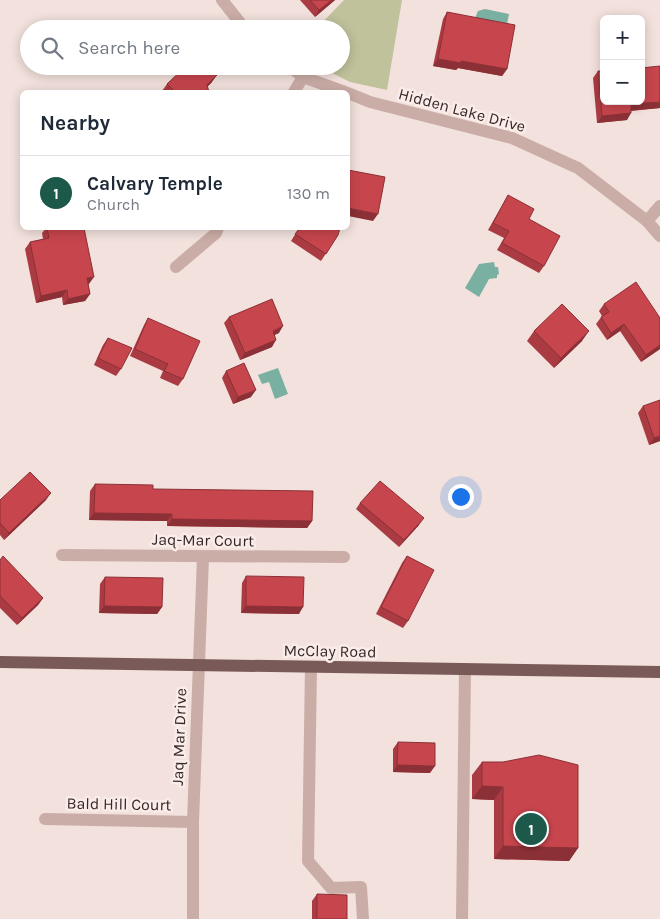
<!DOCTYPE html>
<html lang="en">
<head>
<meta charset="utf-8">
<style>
  :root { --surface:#fff; --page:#f2f2f3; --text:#1f2937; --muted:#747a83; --line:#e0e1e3; --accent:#1d594b }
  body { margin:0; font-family:Karla,sans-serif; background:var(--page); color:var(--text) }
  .controls { position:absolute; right:15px; top:15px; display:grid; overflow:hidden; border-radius:8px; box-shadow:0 2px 12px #0003 }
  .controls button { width:45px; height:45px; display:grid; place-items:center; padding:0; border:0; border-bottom:1px solid var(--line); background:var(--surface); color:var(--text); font:25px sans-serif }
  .you { position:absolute; left:460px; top:496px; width:18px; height:18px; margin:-12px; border:4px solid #fff; border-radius:50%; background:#1a73e8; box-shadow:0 0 0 8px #1a73e833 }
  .badge { display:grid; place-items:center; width:32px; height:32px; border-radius:50%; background:var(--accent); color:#fff; font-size:16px; font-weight:700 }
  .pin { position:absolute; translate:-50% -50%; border:2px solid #fff; box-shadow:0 1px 5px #0006 }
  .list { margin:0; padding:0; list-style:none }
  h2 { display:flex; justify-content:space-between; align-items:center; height:65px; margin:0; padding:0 20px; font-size:21px }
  h2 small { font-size:16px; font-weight:400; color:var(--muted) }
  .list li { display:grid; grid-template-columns:32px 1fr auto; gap:15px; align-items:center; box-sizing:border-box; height:75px; padding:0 20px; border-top:1px solid var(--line) }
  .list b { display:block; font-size:19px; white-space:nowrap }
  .list p { margin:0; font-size:16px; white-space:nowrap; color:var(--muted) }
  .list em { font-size:16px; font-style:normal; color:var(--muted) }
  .icon { flex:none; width:28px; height:28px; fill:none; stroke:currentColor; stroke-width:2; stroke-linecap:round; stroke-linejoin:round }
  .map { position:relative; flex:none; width:660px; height:919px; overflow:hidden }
  .search { position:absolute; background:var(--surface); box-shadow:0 2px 12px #0003; left:20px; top:20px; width:330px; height:55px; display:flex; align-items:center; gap:12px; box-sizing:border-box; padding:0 18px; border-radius:28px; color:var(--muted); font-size:19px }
  .panel { position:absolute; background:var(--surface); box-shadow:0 2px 12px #0003; left:20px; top:90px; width:330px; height:140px; border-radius:8px }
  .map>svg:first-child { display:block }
  .green { fill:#c0c29b }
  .water { fill:#7ab0a2 }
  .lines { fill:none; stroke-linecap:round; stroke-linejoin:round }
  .minor { stroke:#cbada7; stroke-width:12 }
  .major { stroke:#795a59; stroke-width:12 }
  .wall { fill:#ab3b42 }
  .shaded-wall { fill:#8b3036 }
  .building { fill:#c7454d; stroke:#8b3036 }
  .labels { text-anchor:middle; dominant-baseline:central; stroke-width:5; stroke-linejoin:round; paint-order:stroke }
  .street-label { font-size:16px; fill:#372828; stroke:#faece8 }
</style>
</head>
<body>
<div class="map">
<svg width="660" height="919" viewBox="0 0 660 919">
  <rect width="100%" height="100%" fill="#f2e1dc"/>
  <!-- green -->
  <path class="green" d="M344,0H402L387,90L350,82L318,66H341V29H316Z"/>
  <!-- water -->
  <g class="water">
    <path d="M485,9L509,14L506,29L475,18L478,11Z"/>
    <path d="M494,262L495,267H498L499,274L497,275V278L489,279L479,297L465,288L479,264Z"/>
    <path d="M278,368L288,394L275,399L269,382L262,384L258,375Z"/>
  </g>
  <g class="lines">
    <!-- minor -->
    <g class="minor">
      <path d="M222,0L245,29"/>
      <path d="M289,66L303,77L345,92"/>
      <path d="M294,92L303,77"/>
      <path d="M348,93L370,102L512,138L569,164L578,168L647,221L660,236"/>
      <path d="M647,221L660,206"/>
      <path d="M176,267L216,233L218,228"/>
      <path d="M62,555L344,557"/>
      <path d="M311,667L308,861L331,888L361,887L363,919"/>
      <path d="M45,819L193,822"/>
      <path d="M193,919V822L203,557"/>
      <path d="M462,919L465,669"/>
    </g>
    <!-- major -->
    <path class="major" d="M0,662L660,672"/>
  </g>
  <!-- wall -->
  <g class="wall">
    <path d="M300,0H335L315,17Z"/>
    <path d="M447,12L507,69L502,76L458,68L456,70L433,66L443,19Z"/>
    <path d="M598,71L660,108L631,111L627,120L597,123L593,78Z"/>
    <path d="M212,82L207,87L209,92H163L162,91L167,84Z"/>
    <path d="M508,195L529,219L544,266L539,273L497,250L504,238L488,230Z"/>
    <path d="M46,228H84L89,284H88L90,294L85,301L63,305L62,297L36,303L25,249L30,242L43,239L42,233Z"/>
    <path d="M299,228L338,235L321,261L291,241Z"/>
    <path d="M604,304L660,318V349L641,362L620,331L607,340L596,324L602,316L599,311Z"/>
    <path d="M229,317L279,333L274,335L272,347L240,360L224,323Z"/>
    <path d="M148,318L183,379L178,386L160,378L163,371L130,356L144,325Z"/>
    <path d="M534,331L582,341L554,368L527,341Z"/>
    <path d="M108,338L121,369L116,376L94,365L103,345Z"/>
    <path d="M226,371L251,397L233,404L222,378Z"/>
    <path d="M643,406L660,441L649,445L638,413Z"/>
    <path d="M95,484L153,489L312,521L307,528L167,526V521L89,520L90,491Z"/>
    <path d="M0,500H46L4,540L0,535Z"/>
    <path d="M360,503L419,525L399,547L356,509Z"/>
    <path d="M407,556L408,621L403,628L376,614L402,563Z"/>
    <path d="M0,560L43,598L38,605L17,625L0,608Z"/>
    <path d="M246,576L299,614L241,613L242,583Z"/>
    <path d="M105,577L162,607L157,614L99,613L100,584Z"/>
    <path d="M398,742L430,773L393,772V749Z"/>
    <path d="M482,762L578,848L569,861L494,859V800L472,799V775Z"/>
    <path d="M317,894L347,919H312V901Z"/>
  </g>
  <!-- shaded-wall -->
  <g class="shaded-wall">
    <path d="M332,0H335L315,17L319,10Z"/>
    <path d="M438,59L461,61L507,69L502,76L458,68L456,70L433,66Z"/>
    <path d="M217,75L212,82L202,92L207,85Z"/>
    <path d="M660,102V108L626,111L631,104Z"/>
    <path d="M631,113L627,120L597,123L602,116Z"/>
    <path d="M348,208L378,214L373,221L348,216Z"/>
    <path d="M94,277L89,284L82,285L87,278Z"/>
    <path d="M67,290L62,297L36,303L41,296Z"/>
    <path d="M90,294L85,301L63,305L68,299Z"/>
    <path d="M624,324L620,331L607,340L611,333Z"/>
    <path d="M283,326L279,333L268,338L273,331Z"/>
    <path d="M589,331L582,341L554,368L561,358Z"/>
    <path d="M276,340L272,347L240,360L245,353Z"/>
    <path d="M660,345V349L641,362L646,355Z"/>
    <path d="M256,390L251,397L233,404L238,397Z"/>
    <path d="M660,436V441L649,445L654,438Z"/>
    <path d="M51,493L46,500L4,540L9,533Z"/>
    <path d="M94,513L172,514L167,521L89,520Z"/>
    <path d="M424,518L419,525L399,547L404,540Z"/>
    <path d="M172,519L312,521L307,528L167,526Z"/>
    <path d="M43,598L38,605L17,625L22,618Z"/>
    <path d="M104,606L162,607L157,614L99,613Z"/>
    <path d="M246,606L303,607L299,614L241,613Z"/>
    <path d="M397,765L435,766L430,773L393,772Z"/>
    <path d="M482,786L503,787L494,800L472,799Z"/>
    <path d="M503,846L578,848L569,861L494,859Z"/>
  </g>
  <!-- building -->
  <g class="building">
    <path d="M310,0H332L319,10Z"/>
    <path d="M447,12L515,25L507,69L461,61V63L438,59Z"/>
    <path d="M186,66H209L217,75L207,85L209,92H175L167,84Z"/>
    <path d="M660,66V102L631,104V113L602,116L598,71H604V101H641V68Z"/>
    <path d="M348,170L385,177L378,214L348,208Z"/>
    <path d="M508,195L534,209L529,219L560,236L544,266L502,243L509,231L493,223Z"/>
    <path d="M47,228H84L94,277L87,278L90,294L68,299L67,290L41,296L30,242L49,238Z"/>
    <path d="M300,228H340L338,235L326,254L295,234Z"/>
    <path d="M636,282L660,318V345L646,355L624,324L611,333L601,317L609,312L604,304Z"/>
    <path d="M272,299L283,326L273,331L276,340L245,353L229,317Z"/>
    <path d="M562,304L589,331L561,358L534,331Z"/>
    <path d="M148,318L200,341L183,379L164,371L168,364L135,349Z"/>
    <path d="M108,338L132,348L121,369L98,358Z"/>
    <path d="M244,363L256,390L238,397L226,371Z"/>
    <path d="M660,400V436L654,438L643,406Z"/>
    <path d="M30,472L51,493L9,533L0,523V500Z"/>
    <path d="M380,481L424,518L404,540L360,503Z"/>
    <path d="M95,484L153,485V489L313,491L312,521L172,519V514L94,513Z"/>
    <path d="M3,556L43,598L22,618L0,596V560Z"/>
    <path d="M407,556L434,570L408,621L381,607Z"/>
    <path d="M246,576L304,577L303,607L246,606Z"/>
    <path d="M105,577L163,578L162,607L104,606Z"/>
    <path d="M398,742L435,743V766L397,765Z"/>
    <path d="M539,755L578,765V848L503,846V787L482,786V762H503Z"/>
    <path d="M317,894L347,895V919H317Z"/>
  </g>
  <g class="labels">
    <!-- street labels -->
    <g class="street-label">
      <text transform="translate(462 110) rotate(15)">Hidden Lake Drive</text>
      <text transform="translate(203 540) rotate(1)">Jaq-Mar Court</text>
      <text transform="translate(330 651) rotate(1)">McClay Road</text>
      <text transform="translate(179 737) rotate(-88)">Jaq Mar Drive</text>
      <text transform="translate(119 804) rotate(1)">Bald Hill Court</text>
    </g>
  </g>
</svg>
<div class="controls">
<button>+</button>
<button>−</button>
</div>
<div class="you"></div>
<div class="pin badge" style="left:531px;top:829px">1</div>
<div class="search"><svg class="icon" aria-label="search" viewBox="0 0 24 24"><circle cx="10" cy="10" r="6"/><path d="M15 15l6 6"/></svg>Search here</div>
<section class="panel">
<h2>Nearby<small></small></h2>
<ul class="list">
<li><span class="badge">1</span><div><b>Calvary Temple</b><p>Church</p></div><em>130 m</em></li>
</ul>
</section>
</div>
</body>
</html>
